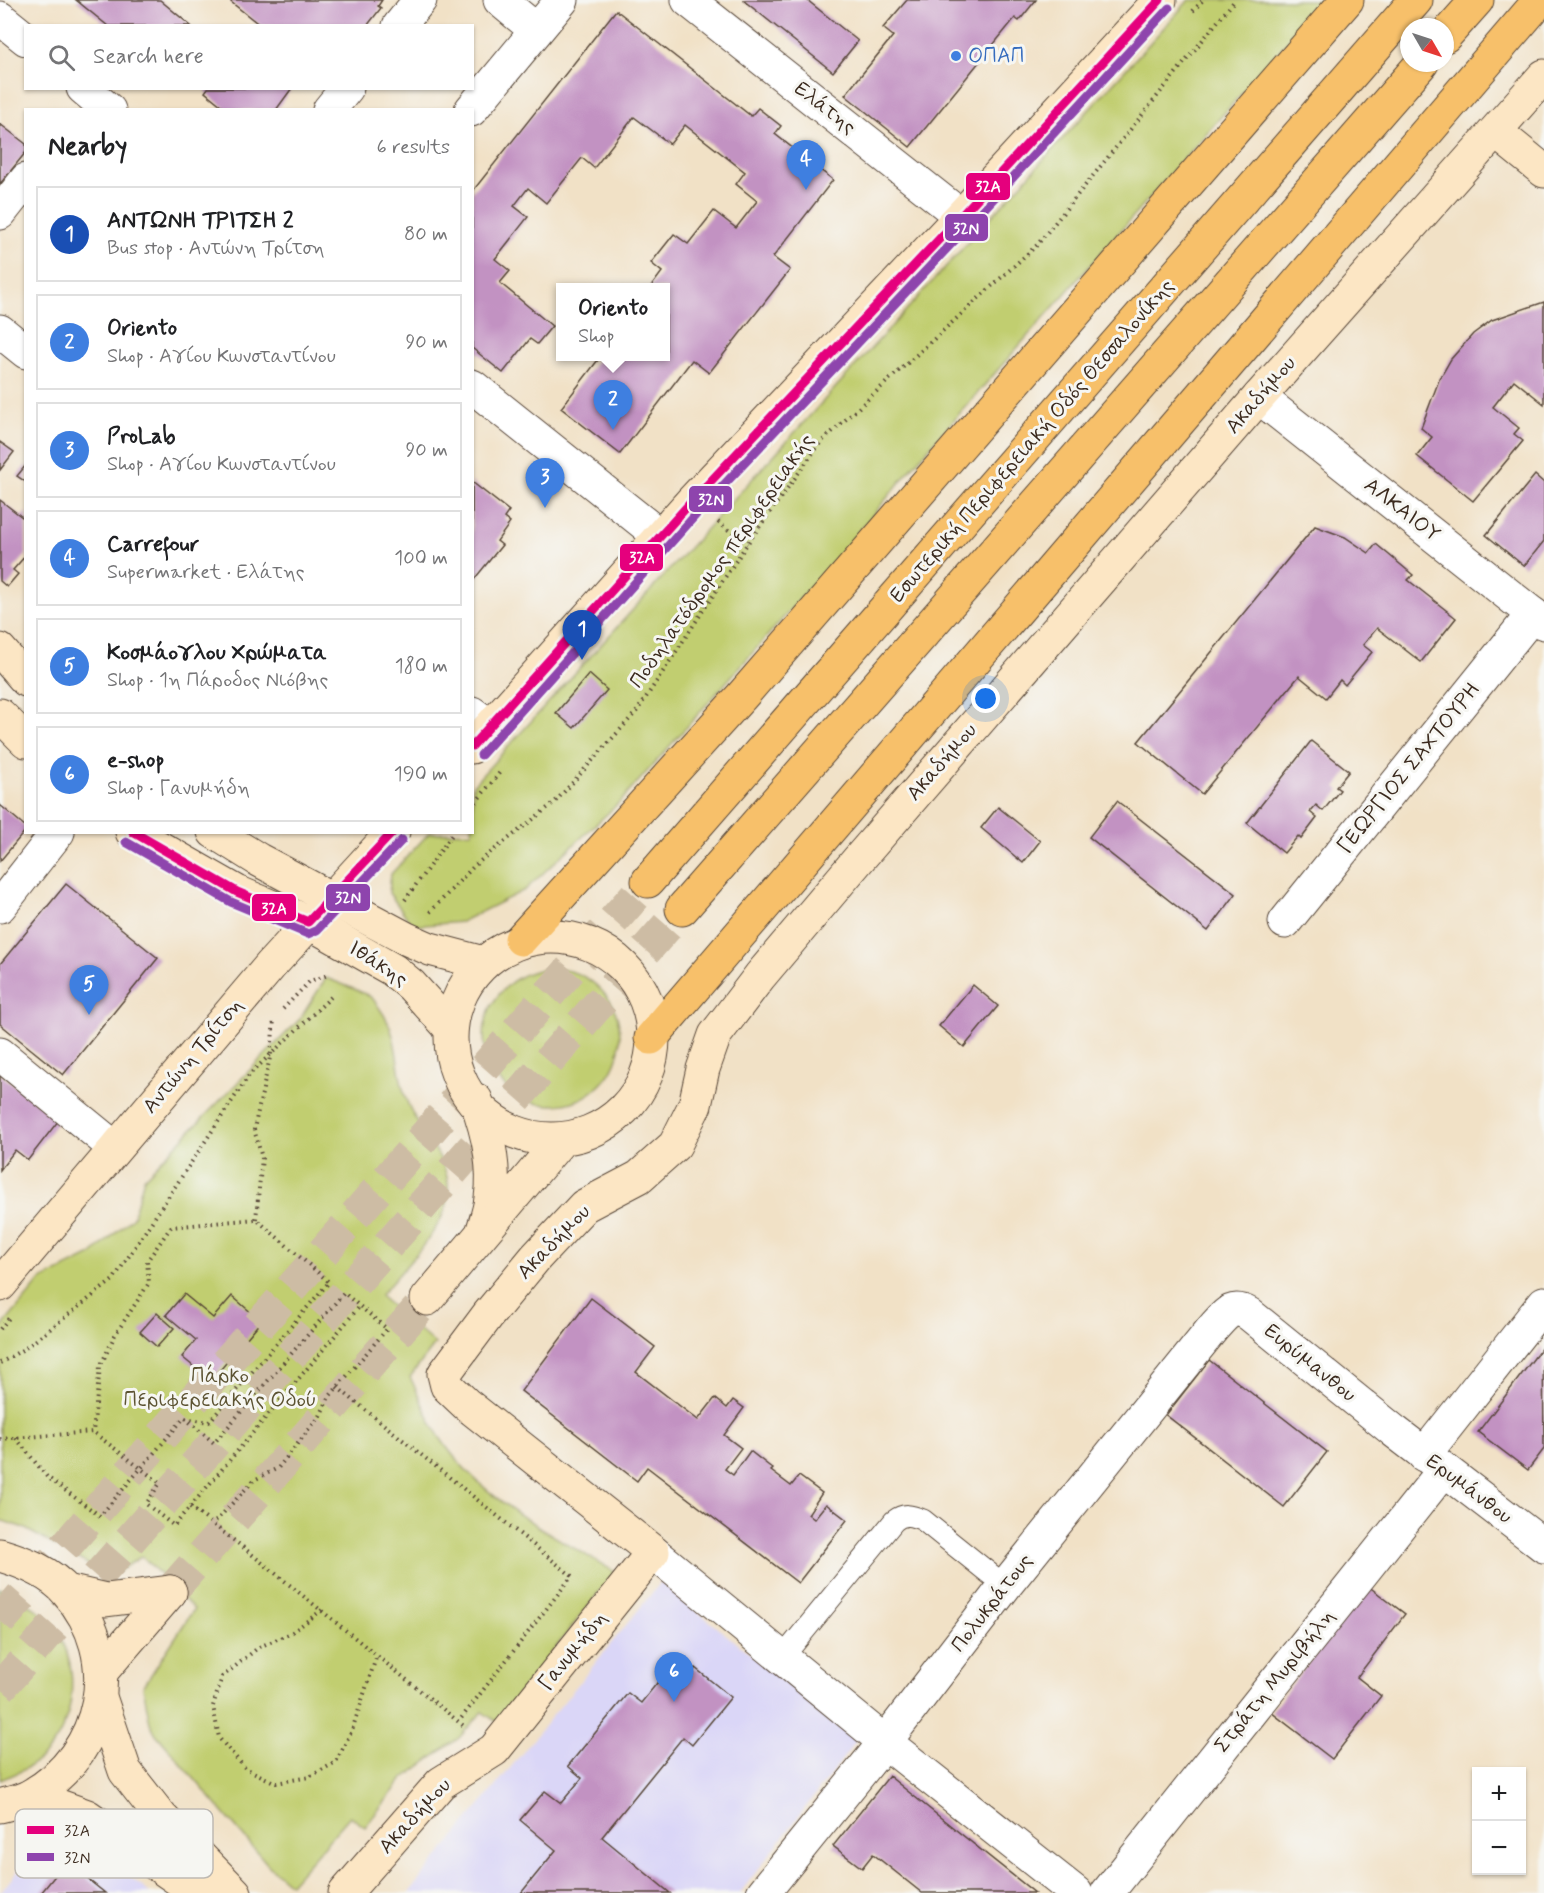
<!DOCTYPE html>
<html lang="en">
<head>
<meta charset="utf-8">
<style>
  :root { --surface:#fff; --page:#f6f6f6; --text:#202124; --muted:#757577; --line:#e0e0e0; --accent:#1f6fb2 }
  body { margin:0; font-family:Mynerve,sans-serif; background:var(--page); color:var(--text) }
  .controls { position:absolute; right:18px; bottom:18px; display:grid; overflow:hidden; border-radius:0px; box-shadow:0 2px 4px #0004 }
  .controls button { width:54px; height:54px; display:grid; place-items:center; padding:0; border:0; border-bottom:2px solid var(--line); background:var(--surface); color:var(--text); font:30px sans-serif }
  .compass { position:absolute; left:1400px; top:18px; width:54px; height:54px; border-radius:50%; background:var(--surface); box-shadow:0 2px 4px #0004; rotate:129deg }
  .you { position:absolute; left:986px; top:699px; width:21px; height:21px; margin:-15px; border:4px solid #fff; border-radius:50%; background:#1a73e8; box-shadow:0 0 0 9px #1a73e833 }
  .badge { display:grid; place-items:center; width:39px; height:39px; border-radius:50%; background:var(--accent); color:#fff; font-size:20px; font-weight:700 }
  .pin { position:absolute; translate:-50% -50px; filter:drop-shadow(0 2px 3px #0008) }
  .pin::after { content:''; position:absolute; top:32px; width:21px; height:18px; background:inherit; clip-path:polygon(0 0,100% 0,50% 100%) }
  .popup { position:absolute; left:556px; top:283px; width:114px; height:78px; box-sizing:border-box; display:grid; place-content:center; border-radius:0px; background:var(--surface); filter:drop-shadow(0 2px 4px #0005); font-size:20px; white-space:nowrap; color:var(--muted) }
  .popup b { font-size:22px; color:var(--text) }
  .popup::after { content:''; position:absolute; left:50%; top:100%; margin-left:-12px; border:12px solid transparent; border-top-color:var(--surface) }
  .list { margin:0; padding:0; list-style:none }
  h2 { display:flex; justify-content:space-between; align-items:center; height:78px; margin:0; padding:0 24px; font-size:26px }
  h2 small { font-size:20px; font-weight:400; color:var(--muted) }
  .list li { display:grid; grid-template-columns:39px 1fr auto; gap:18px; align-items:center; box-sizing:border-box; height:96px; margin:0 12px 12px; padding:0 12px; border:2px solid var(--line); border-radius:0px }
  .list b { display:block; font-size:22px; white-space:nowrap }
  .list p { margin:0; font-size:20px; white-space:nowrap; color:var(--muted) }
  .list em { font-size:20px; font-style:normal; color:var(--muted) }
  .icon { flex:none; width:33px; height:33px; fill:none; stroke:currentColor; stroke-width:2; stroke-linecap:round; stroke-linejoin:round }
  .map { position:relative; flex:none; width:1544px; height:1893px; overflow:hidden }
  .search { position:absolute; background:var(--surface); box-shadow:0 2px 4px #0004; left:24px; top:24px; width:450px; height:66px; display:flex; align-items:center; gap:15px; box-sizing:border-box; padding:0 21px; border-radius:0px; color:var(--muted); font-size:22px }
  .panel { position:absolute; background:var(--surface); box-shadow:0 2px 4px #0004; left:24px; top:108px; width:450px; height:726px; border-radius:0px }
  .map>svg:first-child { display:block }
  .built { fill:#dad6f7 }
  .green { fill:#c1ce70; stroke:#7e7c47; stroke-width:1.5 }
  .building { fill:#c292c2 }
  .lines { fill:none; stroke-linecap:round; stroke-linejoin:round }
  .secondary-tunnel { stroke:#cdbca4; stroke-width:33; stroke-dasharray:33 16; stroke-linecap:butt }
  .highway-tunnel { stroke:#cdbca4; stroke-width:33; stroke-dasharray:33 16; stroke-linecap:butt }
  .lane-casing { stroke:#564537; stroke-width:23 }
  .street-casing { stroke:#564537; stroke-width:35 }
  .secondary-casing { stroke:#564537; stroke-width:35 }
  .highway-casing { stroke:#564537; stroke-width:35 }
  .path { stroke:#564537; stroke-width:4; stroke-dasharray:1.5 4.5; stroke-linecap:butt }
  .lane { stroke:#fff; stroke-width:21 }
  .street { stroke:#fff; stroke-width:33 }
  .secondary { stroke:#fce6c4; stroke-width:33 }
  .highway { stroke:#f7c06b; stroke-width:33 }
  .bus-1-casing { stroke:#f6f6f2; stroke-width:14 }
  .bus-2-casing { stroke:#f6f6f2; stroke-width:14 }
  .bus-1 { stroke:#e5007d; stroke-width:9 }
  .bus-2 { stroke:#8e44ad; stroke-width:9 }
  .shop-dot { fill:#3f7fe0; stroke:#f6f6f2; stroke-width:2 }
  .labels { text-anchor:middle; dominant-baseline:central; stroke-width:6; stroke-linejoin:round; paint-order:stroke }
  .shop-label { font-size:21px; fill:#366cbe; stroke:#f6f6f2; text-anchor:start }
  .street-label { font-size:21px; fill:#3b2a1e; stroke:#f6f6f2 }
  .park-label { font-size:21px; fill:#5c5332; stroke:#f6f6f2 }
  .key { fill:#f6f6f2; stroke:#beb9b2; stroke-width:1.5 }
  .key-label { font-size:16px; fill:#3b2a1e }
  .line-badge { stroke:#f6f6f2; stroke-width:2 }
  .badge-label { font-size:16px; text-anchor:middle; font-weight:bold; fill:#fff }
</style>
</head>
<body>
<div class="map">
<svg width="1544" height="1893" viewBox="0 0 1544 1893">
  <rect width="100%" height="100%" fill="#f6f6f2"/>
  <filter id="ink" filterUnits="userSpaceOnUse"><feTurbulence type="fractalNoise" baseFrequency=".0167" numOctaves="2"/><feDisplacementMap in="SourceGraphic" scale="12" xChannelSelector="R" yChannelSelector="G"/><feConvolveMatrix kernelMatrix="1 2 1 2 8 2 1 2 1" color-interpolation-filters="sRGB"/></filter>
  <filter id="wash" filterUnits="userSpaceOnUse"><feTurbulence type="fractalNoise" baseFrequency=".008" numOctaves="4" result="noise"/><feDisplacementMap in="SourceGraphic" scale="24" xChannelSelector="R" yChannelSelector="G"/><feGaussianBlur stdDeviation="1.35" result="paint"/><feColorMatrix in="noise" values="0 0 0 0 0 0 0 0 0 0 0 0 0 0 0 0 0 1.4 0 .05"/><feComposite in="paint" operator="in"/></filter>
  <g filter="url(#wash)">
    <rect width="100%" height="100%" fill="#f1e1c6"/>
    <!-- built -->
    <g class="built">
      <path d="M661,1582L857,1740L740,1893H409Z"/>
      <path d="M80,1838L150,1893H0L35,1849Z"/>
    </g>
    <!-- green -->
    <g class="green">
      <path d="M1189,0H1324L915,464L848,545L622,800L525,890L461,922L413,926L389,893L391,874L429,833L472,832L473,785Z"/>
      <circle cx="552" cy="1037" r="68"/>
      <path d="M326,978C338,983 362,991 372,998C375,1001 378,1006 380,1009C400,1036 395,1066 405,1096C417,1134 453,1156 448,1199C444,1229 399,1273 380,1296L435,1344L410,1377C420,1397 428,1420 441,1439C483,1502 552,1534 615,1572L497,1722L482,1712L459,1738L403,1779L365,1827L350,1816L290,1884L269,1866L156,1734L150,1723L143,1687L194,1609L142,1556L110,1577L24,1528L0,1520V1329L41,1280L91,1255L133,1217L144,1178L300,1019Z"/>
      <path d="M0,1589C20,1598 38,1607 52,1625C81,1661 77,1719 47,1752C34,1766 17,1774 0,1780Z"/>
    </g>
    <g id="blocks">
      <!-- building -->
      <g class="building">
        <path d="M76,0H160L191,26H108Z"/>
        <path d="M232,0H382L378,6L381,8L367,26H261L231,2Z"/>
        <path d="M743,0H807L858,41L833,72Z"/>
        <path d="M907,0H1036L1019,21L1015,18L910,147L845,95L893,36L883,28Z"/>
        <path d="M616,10L751,116L758,108L781,126L775,134L833,180L773,257L790,270L709,373L692,360L620,454L561,408L601,356H666V288H650L662,272L651,263L674,234L688,244L714,211L736,228L757,201L736,184L745,172L685,125L670,144L634,117L594,168L582,158L546,203L528,188L514,206L528,217L495,259L510,271L500,283L552,326L537,344L530,339L503,373L472,348V192Z"/>
        <path d="M208,88H292L276,110H227L205,92Z"/>
        <path d="M0,124L26,144V152L0,184Z"/>
        <path d="M1544,302V404L1514,380L1493,407L1519,428L1514,434L1523,441L1473,501L1417,456L1432,437L1421,428L1439,380L1451,359L1473,334L1492,320Z"/>
        <path d="M0,442L14,452L0,470Z"/>
        <path d="M26,465V482L17,476Z"/>
        <path d="M1535,475L1544,483V541L1524,566L1486,535Z"/>
        <path d="M472,482L509,511L504,518L510,523L497,541L502,545L472,582Z"/>
        <path d="M0,500L22,517L26,512V555L13,570L18,574L7,587L0,581Z"/>
        <path d="M1315,526L1345,537L1369,553L1376,544L1413,575L1408,580L1456,618L1421,662L1377,628L1363,645L1372,652L1345,685L1340,680L1326,698L1299,676L1202,794L1138,742Z"/>
        <path d="M589,674L607,690L574,728L556,713Z"/>
        <path d="M1311,741L1349,771L1336,787L1340,790L1323,811L1316,805L1310,812L1317,818L1301,839L1298,836L1284,853L1247,823Z"/>
        <path d="M1117,801L1236,894L1208,931L1089,837Z"/>
        <path d="M0,805L26,827V830L0,861Z"/>
        <path d="M998,807L1040,841L1023,863L981,828Z"/>
        <path d="M66,884L158,958L63,1075L0,1024V964Z"/>
        <path d="M973,985L998,1006L964,1047L939,1026Z"/>
        <path d="M0,1074L59,1120L28,1160L15,1150L0,1170Z"/>
        <path d="M184,1294L213,1318L232,1296L261,1321L211,1381L182,1357L196,1340L166,1315Z"/>
        <path d="M591,1298L655,1347L636,1372L698,1420L715,1398L727,1408L733,1400L744,1408L724,1435L741,1448L725,1469L733,1475L750,1451L773,1469L771,1471L791,1486L799,1476L822,1493L808,1514L814,1519L826,1504L847,1520L798,1583L647,1467L637,1481L521,1391Z"/>
        <path d="M157,1313L174,1328L157,1347L140,1332Z"/>
        <path d="M1543,1346L1544,1449L1528,1470L1478,1432Z"/>
        <path d="M1209,1360L1327,1452L1284,1507L1166,1415Z"/>
        <path d="M1368,1586L1405,1614L1357,1677L1381,1696L1332,1759L1271,1712Z"/>
        <path d="M678,1657L694,1670L695,1668L731,1697L692,1745L683,1737L602,1837L670,1893H521L556,1850L520,1820L545,1791L561,1803L582,1778L568,1766L628,1693L641,1703Z"/>
        <path d="M889,1776L931,1810L1035,1893H922L873,1854L862,1868L833,1846Z"/>
        <path d="M66,1862L105,1893H41Z"/>
      </g>
    </g>
  </g>
  <g filter="url(#ink)">
    <use href="#blocks" fill-opacity="0" stroke="#564537" stroke-width="1.5"/>
    <g class="lines">
      <!-- secondary-tunnel -->
      <path class="secondary-tunnel" d="M170,1592L427,1299"/>
      <!-- highway-tunnel -->
      <g class="highway-tunnel">
        <path d="M0,1621L648,881"/>
        <path d="M0,1688L682,909"/>
      </g>
      <!-- lane casing -->
      <g class="lane-casing">
        <path id="lane" d="M782,1658L894,1521C904,1513 911,1515 923,1520L1005,1586"/>
      </g>
      <!-- street casing -->
      <g class="street-casing">
        <g id="street">
          <path d="M500,0L536,30"/>
          <path d="M688,0L961,216"/>
          <path d="M0,18L26,39"/>
          <path d="M399,26L420,0"/>
          <path d="M83,88L109,110"/>
          <path d="M329,110L347,88"/>
          <path d="M471,110L562,0"/>
          <path d="M0,213L26,180"/>
          <path d="M0,331L26,352"/>
          <path d="M472,386L660,536"/>
          <path d="M1259,397L1544,623"/>
          <path d="M472,713L491,727"/>
          <path d="M0,906L58,832"/>
          <path d="M1285,922L1533,614"/>
          <path d="M0,1054L115,1148"/>
          <path d="M1424,1455L1544,1303"/>
          <path d="M653,1552L885,1742L1076,1893"/>
          <path d="M763,1893L885,1742L1005,1586L1213,1328C1225,1315 1231,1304 1249,1314L1394,1431L1544,1546"/>
          <path d="M1107,1893L1444,1470"/>
        </g>
      </g>
      <!-- secondary casing -->
      <g class="secondary-casing">
        <g id="secondary">
          <path d="M1496,132L1544,171"/>
          <path d="M0,650L26,680"/>
          <path d="M0,715L26,741"/>
          <path d="M472,747L692,501L961,216L1160,0"/>
          <path d="M132,832L237,892L308,922L393,970L411,985L451,1029"/>
          <path d="M214,832L259,860L405,938L430,949L483,963"/>
          <circle cx="552" cy="1038" r="101"/>
          <path d="M476,1100C487,1130 496,1165 491,1198C490,1209 486,1220 483,1230"/>
          <path d="M0,1285L271,965L393,832"/>
          <path d="M427,1299L561,1140"/>
          <path d="M0,1555C24,1562 50,1572 67,1592C125,1657 105,1754 30,1796C21,1801 10,1803 0,1806"/>
          <path d="M67,1591L106,1600L170,1592"/>
          <path d="M101,1672L170,1592"/>
          <path d="M100,1697L125,1771L161,1817L235,1893"/>
          <path d="M31,1796L87,1816L198,1893"/>
          <path d="M345,1893L441,1783L494,1750L653,1552L466,1404L447,1386L444,1374L488,1315L536,1257L584,1206L639,1177L675,1145L695,1105L703,1069L715,1035L760,976L858,860L1259,397L1544,76"/>
        </g>
      </g>
      <!-- highway casing -->
      <g class="highway-casing">
        <g id="highway">
          <path d="M1445,36L1477,0"/>
          <path d="M648,881L1416,0"/>
          <path d="M682,909L1422,63"/>
          <path d="M521,939L741,697L1347,0"/>
          <path d="M651,1038L1540,0"/>
        </g>
      </g>
      <!-- path -->
      <g class="path">
        <path d="M1193,11L1203,0"/>
        <path d="M718,522L747,544"/>
        <path d="M472,807L500,772"/>
        <path d="M405,900L454,832"/>
        <path d="M430,912L475,865L555,802L637,711L747,544L821,442L1037,245L1235,0"/>
        <path d="M283,1009L310,981L328,975"/>
        <path d="M256,1219L262,1158L254,1129L271,1053L274,1019"/>
        <path d="M0,1329L9,1318"/>
        <path d="M0,1363L27,1347L113,1280L250,1074L332,996"/>
        <path d="M337,1387L572,1576L459,1721"/>
        <path d="M185,1418L214,1443L344,1293L387,1329L329,1397L320,1416L278,1468L254,1480L213,1524"/>
        <path d="M16,1438L47,1477L100,1516L184,1418L209,1422L329,1282L256,1219L171,1227L147,1261L149,1283L115,1335L100,1367L93,1432"/>
        <path d="M0,1439L93,1432L160,1483L146,1504L174,1526L360,1306"/>
        <path d="M190,1507L244,1548L465,1727"/>
        <path d="M322,1610L291,1633L259,1647L222,1677L213,1706L219,1738L245,1768L276,1783L309,1777L336,1762L352,1730L377,1655"/>
      </g>
      <!-- lane -->
      <use href="#lane" class="lane"/>
      <!-- street -->
      <use href="#street" class="street"/>
      <!-- secondary -->
      <use href="#secondary" class="secondary"/>
      <!-- highway -->
      <use href="#highway" class="highway"/>
      <!-- bus-1 casing -->
      <g class="bus-1-casing">
        <g id="bus-1">
          <path d="M472,746L692,501L961,216L1160,0"/>
          <path d="M133,832L237,892L308,922L393,832"/>
        </g>
      </g>
      <!-- bus-2 casing -->
      <g class="bus-2-casing">
        <g id="bus-2">
          <path d="M481,755L701,509L970,224L1169,8"/>
          <path d="M126,842L231,902L308,934L317,930L402,840"/>
        </g>
      </g>
      <!-- bus-1 -->
      <use href="#bus-1" class="bus-1"/>
      <!-- bus-2 -->
      <use href="#bus-2" class="bus-2"/>
    </g>
  </g>
  <!-- markers -->
  <circle class="shop-dot" cx="956" cy="56" r="6"/>
  <g class="labels">
    <!-- shop labels -->
    <g class="shop-label">
      <text x="968" y="56">ΟΠΑΠ</text>
    </g>
    <!-- street labels -->
    <g class="street-label">
      <text transform="translate(825 108) rotate(38)">Ελάτης</text>
      <text transform="translate(1261 395) rotate(-49)">Ακαδήμου</text>
      <text transform="translate(1032 441) rotate(-49)">Εσωτερική Περιφερειακή Οδός Θεσσαλονίκης</text>
      <text transform="translate(1402 510) rotate(38)">ΑΛΚΑΙΟΥ</text>
      <text transform="translate(722 561) rotate(-55)">Ποδηλατόδρομος περιφερειακής</text>
      <text transform="translate(942 762) rotate(-49)">Ακαδήμου</text>
      <text transform="translate(1409 768) rotate(-51)">ΓΕΩΡΓΙΟΣ ΣΑΧΤΟΥΡΗ</text>
      <text transform="translate(378 964) rotate(33)">Ιθάκης</text>
      <text transform="translate(193 1056) rotate(-50)">Αντώνη Τρίτση</text>
      <text transform="translate(554 1242) rotate(-46)">Ακαδήμου</text>
      <text transform="translate(1310 1363) rotate(39)">Ευρύμανθου</text>
      <text transform="translate(1469 1489) rotate(37)">Ερυμάνθου</text>
      <text transform="translate(992 1603) rotate(-52)">Πολυκράτους</text>
      <text transform="translate(573 1651) rotate(-51)">Γανυμήδη</text>
      <text transform="translate(1275 1681) rotate(-51)">Στράτη Μυριβήλη</text>
      <text transform="translate(415 1816) rotate(-47)">Ακαδήμου</text>
    </g>
    <!-- park labels -->
    <g class="park-label">
      <text x="220" y="1376">Πάρκο<tspan x="220" dy="24">Περιφερειακής Οδού</tspan></text>
    </g>
  </g>
  <!-- legend -->
  <rect x="15" y="1809" width="198" height="69" rx="9" class="key"/>
  <rect x="27" y="1826" width="27" height="8" fill="#e5007d"/>
  <rect x="27" y="1853" width="27" height="8" fill="#8e44ad"/>
  <g class="key-label">
    <text x="64" y="1836">32Α</text>
    <text x="64" y="1863">32Ν</text>
  </g>
  <g class="line-badge">
    <rect x="965" y="172" width="46" height="29" rx="6" fill="#e5007d"/>
    <rect x="944" y="213" width="45" height="29" rx="6" fill="#8e44ad"/>
    <rect x="688" y="485" width="45" height="28" rx="6" fill="#8e44ad"/>
    <rect x="619" y="543" width="45" height="29" rx="6" fill="#e5007d"/>
    <rect x="325" y="883" width="46" height="29" rx="6" fill="#8e44ad"/>
    <rect x="251" y="893" width="46" height="29" rx="6" fill="#e5007d"/>
  </g>
  <g class="badge-label">
    <text x="988" y="192">32Α</text>
    <text x="966" y="234">32Ν</text>
    <text x="711" y="505">32Ν</text>
    <text x="642" y="563">32Α</text>
    <text x="348" y="903">32Ν</text>
    <text x="274" y="914">32Α</text>
  </g>
</svg>
<div class="controls">
<button>+</button>
<button>−</button>
</div>
<svg class="compass" viewBox="-18 -18 36 36"><path d="M0-13l5 13h-10z" fill="#e53935"/><path d="M0 13l5-13h-10z" fill="#757577"/></svg>
<div class="you"></div>
<div class="pin badge" style="left:582px;top:660px;background:#1a4fb4">1</div>
<div class="pin badge" style="left:613px;top:430px;background:#3f7fe0">2</div>
<div class="popup"><b>Oriento</b>Shop</div>
<div class="pin badge" style="left:545px;top:508px;background:#3f7fe0">3</div>
<div class="pin badge" style="left:806px;top:190px;background:#3f7fe0">4</div>
<div class="pin badge" style="left:89px;top:1015px;background:#3f7fe0">5</div>
<div class="pin badge" style="left:674px;top:1702px;background:#3f7fe0">6</div>
<div class="search"><svg class="icon" aria-label="search" viewBox="0 0 24 24"><circle cx="10" cy="10" r="6"/><path d="M15 15l6 6"/></svg>Search here</div>
<section class="panel">
<h2>Nearby<small>6 results</small></h2>
<ul class="list">
<li><span class="badge" style="background:#1a4fb4">1</span><div><b>ΑΝΤΩΝΗ ΤΡΙΤΣΗ 2</b><p>Bus stop · Αντώνη Τρίτση</p></div><em>80 m</em></li>
<li><span class="badge" style="background:#3f7fe0">2</span><div><b>Oriento</b><p>Shop · Αγίου Κωνσταντίνου</p></div><em>90 m</em></li>
<li><span class="badge" style="background:#3f7fe0">3</span><div><b>ProLab</b><p>Shop · Αγίου Κωνσταντίνου</p></div><em>90 m</em></li>
<li><span class="badge" style="background:#3f7fe0">4</span><div><b>Carrefour</b><p>Supermarket · Ελάτης</p></div><em>100 m</em></li>
<li><span class="badge" style="background:#3f7fe0">5</span><div><b>Κοσμάογλου Χρώματα</b><p>Shop · 1η Πάροδος Νιόβης</p></div><em>180 m</em></li>
<li><span class="badge" style="background:#3f7fe0">6</span><div><b>e-shop</b><p>Shop · Γανυμήδη</p></div><em>190 m</em></li>
</ul>
</section>
</div>
</body>
</html>
